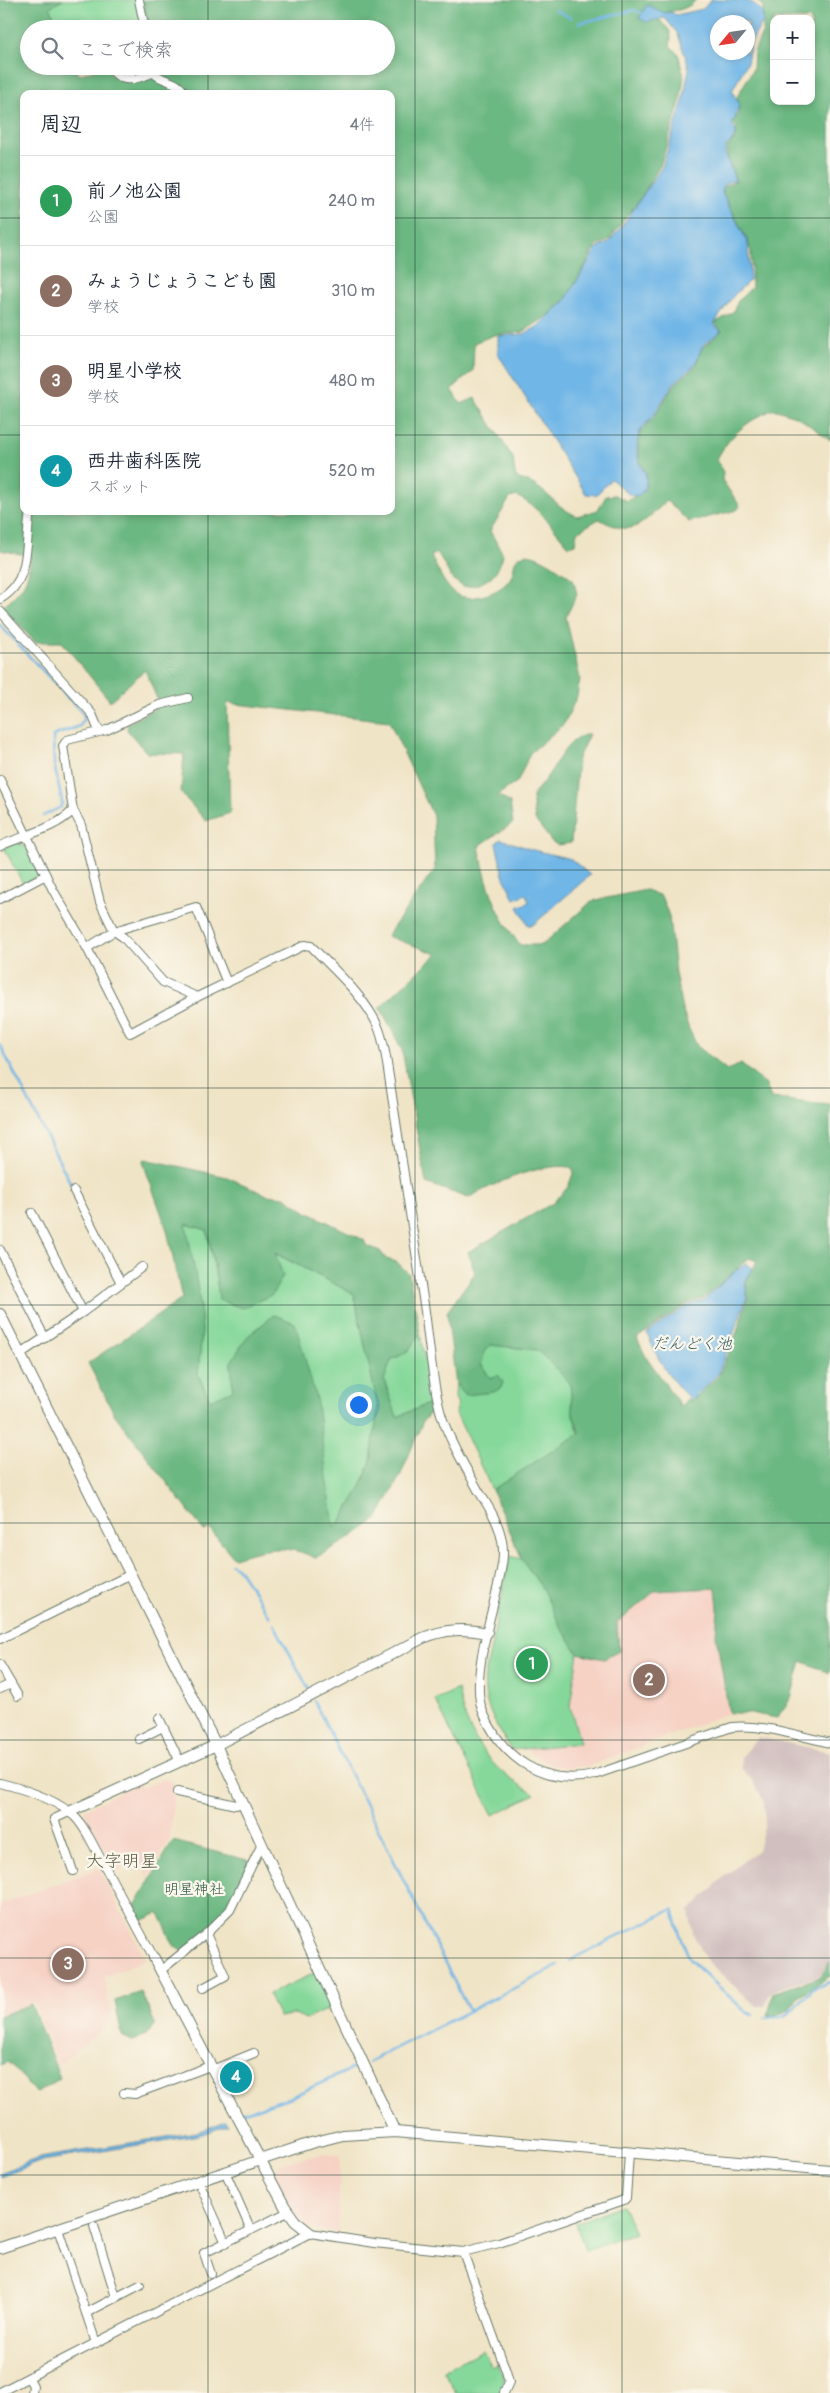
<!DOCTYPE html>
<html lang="ja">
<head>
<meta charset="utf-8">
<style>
  :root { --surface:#fff; --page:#f2f2f3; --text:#1f2937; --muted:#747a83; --line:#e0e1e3; --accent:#c8321e }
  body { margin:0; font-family:Pangolin,"Klee One",sans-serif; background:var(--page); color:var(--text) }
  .controls { position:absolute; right:15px; top:15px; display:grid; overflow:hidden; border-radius:10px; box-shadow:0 2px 8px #0003 }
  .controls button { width:45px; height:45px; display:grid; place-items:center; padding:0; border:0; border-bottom:1px solid var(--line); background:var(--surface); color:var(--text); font:25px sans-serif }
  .compass { position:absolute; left:710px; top:15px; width:45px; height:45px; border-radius:50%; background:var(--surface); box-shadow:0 2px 8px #0003; rotate:241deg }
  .you { position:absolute; left:358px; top:1404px; width:18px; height:18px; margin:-12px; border:4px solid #fff; border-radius:50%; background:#1a73e8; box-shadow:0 0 0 8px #1a73e833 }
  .badge { display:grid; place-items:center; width:32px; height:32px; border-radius:50%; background:var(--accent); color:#fff; font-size:16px; font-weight:700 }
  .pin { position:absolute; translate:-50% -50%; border:2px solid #fff; box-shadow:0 1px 5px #0006 }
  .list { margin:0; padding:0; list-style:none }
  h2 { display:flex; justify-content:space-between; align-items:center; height:65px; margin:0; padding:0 20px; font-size:21px }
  h2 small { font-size:16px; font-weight:400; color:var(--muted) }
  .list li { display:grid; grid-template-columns:32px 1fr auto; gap:15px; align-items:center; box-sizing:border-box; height:90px; padding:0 20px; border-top:1px solid var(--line) }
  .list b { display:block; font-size:19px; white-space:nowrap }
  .list p { margin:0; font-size:16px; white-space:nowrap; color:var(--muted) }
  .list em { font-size:16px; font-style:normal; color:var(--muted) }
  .icon { flex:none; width:28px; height:28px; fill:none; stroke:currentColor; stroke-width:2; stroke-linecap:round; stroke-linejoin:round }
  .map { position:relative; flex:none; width:830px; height:2393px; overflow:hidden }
  .search { position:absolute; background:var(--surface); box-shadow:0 2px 8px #0003; left:20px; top:20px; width:375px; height:55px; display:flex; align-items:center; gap:12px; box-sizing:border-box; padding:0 18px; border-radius:28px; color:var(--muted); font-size:19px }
  .panel { position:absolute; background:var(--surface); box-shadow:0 2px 8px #0003; left:20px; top:90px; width:375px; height:425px; border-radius:10px }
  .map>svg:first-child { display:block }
  .built { fill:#f6d2c5 }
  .industrial { fill:#d1bfbf }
  .green { fill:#85d89a; stroke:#528a67 }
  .forest { fill:#6cb882; stroke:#467a5b; fill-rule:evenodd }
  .water { fill:#6fb6e7; stroke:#477a8e; fill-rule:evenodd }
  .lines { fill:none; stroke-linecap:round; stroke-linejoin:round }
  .stream { stroke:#6fb6e7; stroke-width:2.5 }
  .minor-casing { stroke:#687767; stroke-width:10 }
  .tertiary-casing { stroke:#687767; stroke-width:12 }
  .minor { stroke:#fff; stroke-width:8 }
  .tertiary { stroke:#fff; stroke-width:10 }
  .grid { fill:none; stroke:#1f3d34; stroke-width:1; stroke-opacity:0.55 }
  .labels { text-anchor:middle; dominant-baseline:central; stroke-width:4.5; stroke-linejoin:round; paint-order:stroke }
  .park-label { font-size:15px; fill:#335c48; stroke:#fbf7ec }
  .water-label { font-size:16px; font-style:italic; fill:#335b61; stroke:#fbf7ec }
  .quarter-label { font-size:18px; fill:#5e5e47; stroke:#fbf7ec }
</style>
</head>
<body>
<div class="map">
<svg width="830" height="2393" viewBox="0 0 830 2393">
  <rect width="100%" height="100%" fill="#fbf7ec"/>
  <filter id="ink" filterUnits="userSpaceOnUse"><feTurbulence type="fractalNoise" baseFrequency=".02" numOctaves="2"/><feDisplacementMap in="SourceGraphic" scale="10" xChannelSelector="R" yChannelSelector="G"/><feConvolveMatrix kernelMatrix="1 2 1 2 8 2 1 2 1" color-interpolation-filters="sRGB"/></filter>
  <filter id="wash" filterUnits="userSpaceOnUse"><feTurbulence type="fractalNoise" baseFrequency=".0096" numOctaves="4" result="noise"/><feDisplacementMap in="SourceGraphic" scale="20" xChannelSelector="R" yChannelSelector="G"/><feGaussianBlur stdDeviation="1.12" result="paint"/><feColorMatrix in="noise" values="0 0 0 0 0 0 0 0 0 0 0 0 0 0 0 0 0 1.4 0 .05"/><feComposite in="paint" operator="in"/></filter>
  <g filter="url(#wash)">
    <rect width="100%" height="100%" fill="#f0e4c6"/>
    <!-- built -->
    <g class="built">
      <path d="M716,1588L718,1609L716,1635L729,1713L589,1766L567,1768L555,1766L547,1763L526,1749L580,1742L570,1706L578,1653L655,1590Z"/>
      <path d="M163,1779L173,1782L174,1795L170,1839L148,1878L138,1860L116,1872L84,1810L139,1782L142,1788Z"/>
      <path d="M99,1868L145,1959L126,1969L104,1976L112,2021L59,2065L56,2062L34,2002L0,2015V1905Z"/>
      <path d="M323,2154L340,2155L338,2233L314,2229L304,2224L295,2215L274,2171L278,2166L286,2162Z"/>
    </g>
    <!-- industrial -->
    <path class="industrial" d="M758,1737L830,1752V1960L820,1976L777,1989L769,1995L765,2006H756L707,1961L693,1934L689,1911L726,1875L758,1850L765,1823L764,1801L753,1781L741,1768V1758Z"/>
    <!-- green -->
    <g class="green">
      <path d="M47,0H143L149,29H59Z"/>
      <path d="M14,843C30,843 33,857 40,869L37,877L23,884L4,848Z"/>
      <path d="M185,1224L207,1230L220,1300L274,1253L354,1294L378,1407L371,1461L360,1489L340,1522L334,1528L274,1315L247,1337L231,1362L233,1391L210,1400L198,1375L202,1330L199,1295Z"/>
      <path d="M420,1334L433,1402L397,1417L384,1380L391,1360L408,1352Z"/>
      <path d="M490,1345L537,1350L570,1383L573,1415L579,1434L492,1490L455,1411L458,1404L455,1398L456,1382L490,1378L481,1364L485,1352Z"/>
      <path d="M510,1556L522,1559L542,1588L560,1625L578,1653L570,1706L580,1743L512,1750C496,1726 482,1705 485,1676Z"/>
      <path d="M458,1689C463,1723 483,1760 512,1780C519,1785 528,1788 535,1794L493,1815L435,1700Z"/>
      <path d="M315,1973L318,1974L334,2007L306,2019L295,2014L279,2017L268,1994Z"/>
      <path d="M622,2205L635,2233L586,2251L575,2223Z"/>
      <path d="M483,2350L492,2367L498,2364C502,2375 508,2385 498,2393H456L443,2370Z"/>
    </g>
    <!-- forest -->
    <g class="forest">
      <path d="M0,0H63L50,7L59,29H29V66H75L79,75L105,66C120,89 136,85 158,74L154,66H386V29H150L144,0H696C682,14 674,8 659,15L657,19C669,26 673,33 670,46L678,53L684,76L680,102L660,166L641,197L609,240L595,247L575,284L565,300L549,315L523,332L494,335L474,343L473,371L452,389L461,404L475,398L513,458L515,474L518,479C543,483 554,507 577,516L598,510L606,496L615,495L627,501L645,490L647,475L640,461L638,446L640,432L655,416L674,385L696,366L701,349L722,331L715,323L733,312L738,301L752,287L751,252L748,241L723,193V187L736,181L727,155V147L735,139L737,128L733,122C740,116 740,105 737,97L753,69L754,52L763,31V6L755,0H830V440L798,417L774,409C749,420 730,434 717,459L723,472L722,480L740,506L737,510L689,522L667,501C640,524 635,539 599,519L577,532L575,544L569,546C553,528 539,507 517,496L510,498L490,531L503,554C499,575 485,585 464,587L452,579L438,553L431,556C437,568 443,583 453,592C467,605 503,593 511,577C515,569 512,558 523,555C535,550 563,572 573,579L577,594L566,617L580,679L577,696L564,724L530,753L518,781L498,795L510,803L513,823L479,846C486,884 496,914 520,945H542L592,901L646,890L661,896L669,916L675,973L682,1009L689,1029L697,1046L727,1070L741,1064L766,1085L771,1098C782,1099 823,1106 830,1104V1673L801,1661L791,1698L777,1718L750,1713H729L716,1635L718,1609L716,1588L655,1591L617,1623L619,1651L604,1659L578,1653L560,1625L542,1588L522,1559L492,1490L580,1433L573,1415L570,1383L537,1350L491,1345L485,1352L481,1364L490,1378L498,1375L503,1382L501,1388L494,1392L465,1395L456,1385L447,1312L475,1273L468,1252L553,1203L568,1187L574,1171L570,1167C539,1163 495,1183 468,1198L426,1183L402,1050L380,1007L437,954L387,936L435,869L433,816L389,721L227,703L230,813L206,821L181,793L184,754L147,753L127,730L128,724L160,706L145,670L110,701L62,642H35L2,607C24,588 27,585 31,556L0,550ZM774,19H811V101H774ZM24,94H391V511H24ZM749,1258L757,1261L746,1282L748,1297L737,1332L719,1375L692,1401L687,1399L683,1404L677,1406L678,1402L645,1355L637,1338L687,1304L704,1298Z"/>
      <path d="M589,734L578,758L571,843L558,845L552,842L535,820L532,796C537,789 544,782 549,774C560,758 568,738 589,734Z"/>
      <path d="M145,1159L227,1177L267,1195L285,1197L307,1212L364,1240L366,1245L380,1251L386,1259L397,1262L409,1274L420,1334L407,1352L391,1360L384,1380L397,1417L433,1402L435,1406L423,1421L401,1474L377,1519L347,1540L315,1558C286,1543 264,1549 234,1558L210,1529L204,1531L115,1415L88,1363L182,1299L167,1230L143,1162ZM186,1224L207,1230L215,1268L219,1300L242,1308L272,1295L283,1276L275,1253L354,1294L378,1407L371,1461L360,1489L340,1522L334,1527L316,1398L295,1323L274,1315L247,1337L231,1362L233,1390L210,1400L198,1375L202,1330L199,1295Z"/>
      <path d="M173,1841L255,1862L230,1910L184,1953L174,1946L159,1913L139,1922L133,1909Z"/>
      <path d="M830,1960V1976L799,1996L789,2010L773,2016L768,2015L773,1993L821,1977Z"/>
      <path d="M141,1992L155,2024L146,2035L132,2041L122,2036L115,2001Z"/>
      <path d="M31,2004L60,2078L37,2093C24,2084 20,2070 7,2062L0,2065V2016Z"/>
    </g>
    <!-- water -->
    <g class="water">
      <path d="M711,0H743L753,3L762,12L763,21L751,42L747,63L732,91L739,104L735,119L732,122L736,132L733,140L726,146L725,153L735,180L724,184L722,193L748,243L750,280L733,296L714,324L721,331L703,345L694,366L673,384L654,415L639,432L637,447L639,462L646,475V483L642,493L637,496L630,495L611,479L596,495L586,494L498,354V336L524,334L537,327L565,301L596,249L609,242L622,226L662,167L683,101L689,68L678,34L665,18L646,22L639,18L647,5L665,13L671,12L676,15L703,9ZM718,22H748V52H718Z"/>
      <path d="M501,839L533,850L571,859L590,875L533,925H528L518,907L529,902L526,894L514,899L503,875L496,843Z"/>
      <path d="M746,1264L753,1269L745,1281L747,1297L718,1374L691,1400C669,1379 658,1361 647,1333L687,1306L704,1300L735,1271Z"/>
      <path d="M226,2121L228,2125L199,2135L42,2161L0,2177V2173L39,2158L197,2132Z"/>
    </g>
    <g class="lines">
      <!-- stream -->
      <g class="stream">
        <path d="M556,10L571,18"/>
        <path d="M579,23L635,10L641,13"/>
        <path d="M0,625L85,716L80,726L53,736L54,764L62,802L61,807L43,816"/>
        <path d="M0,1045L71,1184"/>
        <path d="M231,1564L237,1567L270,1617"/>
        <path d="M274,1624L309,1690"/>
        <path d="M314,1701L469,2011"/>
        <path d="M570,1960L673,1909L679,1932L690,1960L746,2012L753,2015"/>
        <path d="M765,2018L786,2016L814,1988L830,1982"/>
        <path d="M368,2062L558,1966"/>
        <path d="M241,2113L291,2097L358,2066"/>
      </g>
    </g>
  </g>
  <g filter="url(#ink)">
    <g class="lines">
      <!-- minor casing -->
      <g class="minor-casing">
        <g id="minor">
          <path d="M139,0L145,29"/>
          <path d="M109,66C121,85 135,80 152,73"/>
          <path d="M120,66C127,74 136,70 144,66"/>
          <path d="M149,66C157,84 177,77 185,94"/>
          <path d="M0,599C32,581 25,543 30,511"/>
          <path d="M0,611L92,714L99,731"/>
          <path d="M0,780L53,890L87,948L130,1033L197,997L305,945L311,946C333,969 367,998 379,1029C384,1042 386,1056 388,1070C400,1146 412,1222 423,1298C429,1334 431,1380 441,1414C449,1440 465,1466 478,1490C488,1506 499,1522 502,1541C505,1556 501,1570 498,1585C491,1617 470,1682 483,1712C502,1758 543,1787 594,1775L732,1727C764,1724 798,1736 830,1743"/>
          <path d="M73,810L81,825L100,902L114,931L123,937L163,982L197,997"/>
          <path d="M0,846C22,836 58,828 73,810L63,746L67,740L107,730L159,705L188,698"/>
          <path d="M0,899L46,875"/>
          <path d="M87,948L114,931L196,907L227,983"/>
          <path d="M74,1191L121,1283"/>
          <path d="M32,1213L83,1312"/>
          <path d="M0,1250L45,1338"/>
          <path d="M20,1354L83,1312L142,1267"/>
          <path d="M0,1639L131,1574"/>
          <path d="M0,1665L18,1696"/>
          <path d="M0,1689L11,1684"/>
          <path d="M159,1718L180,1762"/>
          <path d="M139,1739L163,1727"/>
          <path d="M0,1783C24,1789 57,1799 75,1817C81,1823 85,1830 89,1837L154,1958"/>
          <path d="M177,1792L236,1805L243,1803"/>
          <path d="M69,1812L54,1819L73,1871"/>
          <path d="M160,1971L206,1934L230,1910L262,1844"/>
          <path d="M203,1988L225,1976L206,1934"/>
          <path d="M212,2070L254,2053"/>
          <path d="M124,2093L135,2094L210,2066"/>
          <path d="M228,2178L251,2230"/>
          <path d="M201,2187L226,2243"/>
          <path d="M94,2226L116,2297"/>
          <path d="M58,2229L96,2343"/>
          <path d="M463,2252L506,2371L509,2382L504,2393"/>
          <path d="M211,2274L204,2253L288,2212"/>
          <path d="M86,2313L140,2285"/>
          <path d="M29,2378L33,2386L32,2393"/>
          <path d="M0,2392L310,2233L374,2243L463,2252L499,2243L624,2200L626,2198L629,2153"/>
        </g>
      </g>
      <!-- tertiary casing -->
      <g class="tertiary-casing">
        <g id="tertiary">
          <path d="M0,1314L216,1745L395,2132"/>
          <path d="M69,1812L216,1745L423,1638C445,1629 464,1628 487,1633"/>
          <path d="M154,1958L285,2207L295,2221L310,2233"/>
          <path d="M0,2248L311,2143L343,2135L395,2132L830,2170"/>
        </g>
      </g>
      <!-- minor -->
      <use href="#minor" class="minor"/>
      <!-- tertiary -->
      <use href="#tertiary" class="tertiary"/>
    </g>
  </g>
  <!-- grid -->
  <path class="grid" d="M208,0V29M415,0V2393M622,0V2393M208,66V94M0,218H24M391,218H830M0,435H24M391,435H830M208,511V2393M0,653H830M0,870H830M0,1088H830M0,1305H830M0,1523H830M0,1740H830M0,1958H830M0,2175H830"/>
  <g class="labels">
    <!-- park labels -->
    <g class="park-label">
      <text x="194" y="1889">明星神社</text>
    </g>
    <!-- water labels -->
    <g class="water-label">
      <text x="692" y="1344">だんどく池</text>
    </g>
    <!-- quarter labels -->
    <g class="quarter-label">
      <text x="122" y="1861">大字明星</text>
    </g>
  </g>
</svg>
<div class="controls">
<button>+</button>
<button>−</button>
</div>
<svg class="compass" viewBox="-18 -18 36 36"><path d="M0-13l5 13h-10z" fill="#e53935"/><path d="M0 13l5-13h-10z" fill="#747a83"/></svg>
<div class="you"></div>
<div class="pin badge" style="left:532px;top:1664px;background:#2e9e5b">1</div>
<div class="pin badge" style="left:649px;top:1680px;background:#8d6e63">2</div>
<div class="pin badge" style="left:68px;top:1964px;background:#8d6e63">3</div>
<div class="pin badge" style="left:236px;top:2077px;background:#0f9aa8">4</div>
<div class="search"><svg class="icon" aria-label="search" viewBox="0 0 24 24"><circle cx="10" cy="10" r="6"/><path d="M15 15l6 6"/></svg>ここで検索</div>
<section class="panel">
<h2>周辺<small>4件</small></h2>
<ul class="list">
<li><span class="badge" style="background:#2e9e5b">1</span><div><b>前ノ池公園</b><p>公園</p></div><em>240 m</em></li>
<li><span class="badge" style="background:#8d6e63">2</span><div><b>みょうじょうこども園</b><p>学校</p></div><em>310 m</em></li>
<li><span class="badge" style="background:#8d6e63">3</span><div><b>明星小学校</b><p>学校</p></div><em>480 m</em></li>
<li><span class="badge" style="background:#0f9aa8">4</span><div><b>西井歯科医院</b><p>スポット</p></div><em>520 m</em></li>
</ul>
</section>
</div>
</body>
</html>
